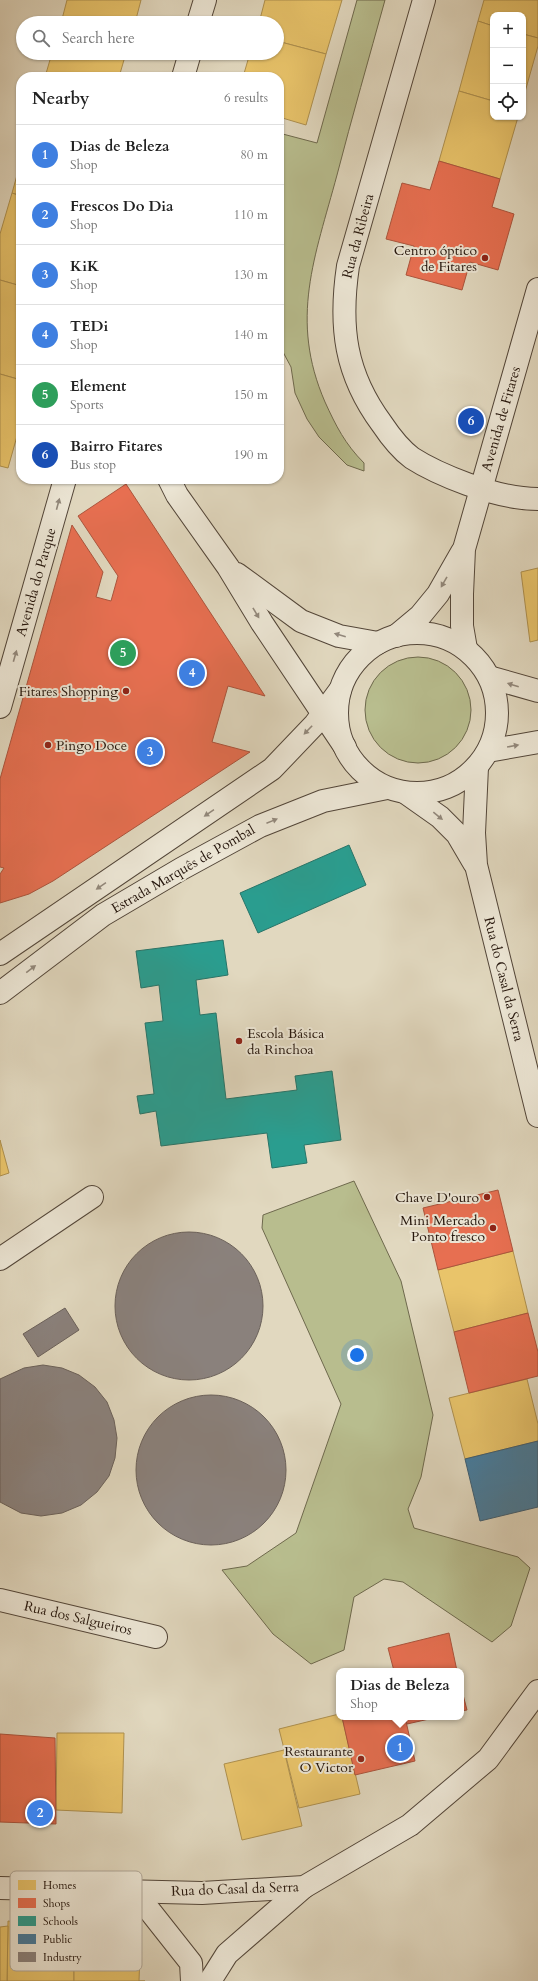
<!DOCTYPE html>
<html lang="en">
<head>
<meta charset="utf-8">
<style>
  :root { --surface:#fff; --page:#f6f6f6; --text:#222; --muted:#767676; --line:#e0e0e0; --accent:#8f2418 }
  body { margin:0; font-family:Cardo,serif; background:var(--page); color:var(--text) }
  .controls { position:absolute; right:12px; top:12px; display:grid; overflow:hidden; border-radius:8px; box-shadow:0 1px 3px #0004 }
  .controls button { width:36px; height:36px; display:grid; place-items:center; padding:0; border:0; border-bottom:1px solid var(--line); background:var(--surface); color:var(--text); font:20px sans-serif }
  .you { position:absolute; left:357px; top:1355px; width:14px; height:14px; margin:-10px; border:3px solid #fff; border-radius:50%; background:#1a73e8; box-shadow:0 0 0 6px #1a73e833 }
  .badge { display:grid; place-items:center; width:26px; height:26px; border-radius:50%; background:var(--accent); color:#fff; font-size:13px; font-weight:700 }
  .pin { position:absolute; translate:-50% -50%; border:2px solid #fff; box-shadow:0 1px 4px #0006 }
  .popup { position:absolute; left:336px; top:1668px; width:128px; height:52px; box-sizing:border-box; display:grid; place-content:center; border-radius:8px; background:var(--surface); filter:drop-shadow(0 1px 3px #0005); font-size:13px; white-space:nowrap; color:var(--muted) }
  .popup b { font-size:15px; color:var(--text) }
  .popup::after { content:''; position:absolute; left:50%; top:100%; margin-left:-8px; border:8px solid transparent; border-top-color:var(--surface) }
  .list { margin:0; padding:0; list-style:none }
  h2 { display:flex; justify-content:space-between; align-items:center; height:52px; margin:0; padding:0 16px; font-size:17px }
  h2 small { font-size:13px; font-weight:400; color:var(--muted) }
  .list li { display:grid; grid-template-columns:26px 1fr auto; gap:12px; align-items:center; box-sizing:border-box; height:60px; padding:0 16px; border-top:1px solid var(--line) }
  .list b { display:block; font-size:15px; white-space:nowrap }
  .list p { margin:0; font-size:13px; white-space:nowrap; color:var(--muted) }
  .list em { font-size:13px; font-style:normal; color:var(--muted) }
  .icon { flex:none; width:22px; height:22px; fill:none; stroke:currentColor; stroke-width:2; stroke-linecap:round; stroke-linejoin:round }
  .map { position:relative; flex:none; width:538px; height:1981px; overflow:hidden }
  .search { position:absolute; background:var(--surface); box-shadow:0 1px 3px #0004; left:16px; top:16px; width:268px; height:44px; display:flex; align-items:center; gap:10px; box-sizing:border-box; padding:0 14px; border-radius:22px; color:var(--muted); font-size:15px }
  .panel { position:absolute; background:var(--surface); box-shadow:0 1px 3px #0004; left:16px; top:72px; width:268px; height:412px; border-radius:16px }
  .map>svg:first-child { display:block }
  .green { fill:#b8bd8e; stroke:#6e694d }
  .homes { fill:#e9c46a; stroke:#ae904e }
  .shops { fill:#e76f51; stroke:#ac543c }
  .schools { fill:#2a9d8f; stroke:#287468 }
  .public { fill:#457b9d; stroke:#3b5c72 }
  .industry { fill:#8a817c; stroke:#6b615a }
  .lines { fill:none; stroke-linecap:round; stroke-linejoin:round }
  .minor-casing { stroke:#534639; stroke-width:24 }
  .tertiary-casing { stroke:#534639; stroke-width:24 }
  .minor { stroke:#ece6d5; stroke-width:22 }
  .tertiary { stroke:#ece6d5; stroke-width:22 }
  .oneway { fill:#92887b }
  .poi-dot { fill:#8f2418; stroke:#ece6d5; stroke-width:1.5 }
  .labels { text-anchor:middle; dominant-baseline:central; stroke-width:4; stroke-linejoin:round; paint-order:stroke }
  .street-label { font-size:14px; fill:#24150c; stroke:#ece6d5 }
  .poi-label { font-size:14px; fill:#24150c; stroke:#ece6d5; text-anchor:end }
  .key { fill:#ece6d5; stroke:#b0a799; stroke-width:1 }
  .key-label { font-size:11px; fill:#24150c }
</style>
</head>
<body>
<div class="map">
<svg width="538" height="1981" viewBox="0 0 538 1981">
  <rect width="100%" height="100%" fill="#e1d8bf"/>
  <filter id="stains"><feTurbulence type="fractalNoise" baseFrequency=".005" numOctaves="4"/><feColorMatrix values="0 0 0 0 .2 0 0 0 0 .09 0 0 0 0 .02 0 0 0 .5 -.17"/></filter>
  <radialGradient id="worn" r=".72"><stop offset=".6" stop-color="#630" stop-opacity="0"/><stop offset="1" stop-color="#630" stop-opacity=".3"/></radialGradient>
  <!-- green -->
  <g class="green">
    <path d="M357,0H385C369,58 352,117 337,175C315,257 289,319 325,402C336,426 345,444 364,463V471L347,465L319,437L307,419L295,393L291,367L283,352L279,350V133L317,143Z"/>
    <circle cx="418" cy="710" r="53"/>
    <path d="M354,1181L401,1281L433,1415L421,1477L408,1509L414,1528L518,1557L530,1568L511,1626L492,1642L403,1582L384,1579L354,1597L344,1650L311,1664L273,1634L222,1570L247,1566L296,1533L341,1404L262,1228L263,1215Z"/>
  </g>
  <!-- homes -->
  <g class="homes">
    <path d="M67,0H141L135,23H61Z"/>
    <path d="M265,0H342L326,54L277,41V23H259Z"/>
    <path d="M484,0H538V38L523,34V15H493V26L478,21Z"/>
    <path d="M478,21L493,26V101L459,91Z"/>
    <path d="M523,34L538,38V46L523,99Z"/>
    <path d="M277,41L326,54L306,125L279,117V77H243L250,53H277Z"/>
    <path d="M52,53H126L119,77H45Z"/>
    <path d="M459,91L493,101V117H518L500,179L439,161Z"/>
    <path d="M21,161V196L12,193Z"/>
    <path d="M12,193L21,196V286L0,280V234Z"/>
    <path d="M0,280L21,286V380L0,374Z"/>
    <path d="M0,374L21,380V422L8,468L0,466Z"/>
    <path d="M538,568V640L530,642L521,572Z"/>
    <path d="M0,1140L9,1173L0,1176Z"/>
    <path d="M513,1251L528,1313L454,1332L438,1270Z"/>
    <path d="M527,1379L538,1424V1441L465,1459L449,1398Z"/>
    <path d="M339,1714V1717H342L360,1794L299,1808L279,1729Z"/>
    <path d="M57,1733H124L122,1813L56,1810Z"/>
    <path d="M284,1750L302,1826L242,1840L224,1764Z"/>
    <path d="M16,1918H33L34,1923H49V1919H65V1923H74V1981H7L8,1921L16,1922Z"/>
    <path d="M8,1926L7,1981H0V1927Z"/>
    <path d="M74,1952L140,1953L139,1981H145H74Z"/>
  </g>
  <!-- shops -->
  <g class="shops">
    <path d="M439,161L500,179L492,207L514,214L498,270L470,262L462,290L406,275L414,246L386,239L402,183L430,190Z"/>
    <path d="M126,484L265,696L228,686L212,742L250,752L53,881L29,894L0,903V874L4,868L0,867V779L72,525L103,572L96,597L111,601L118,576L78,516Z"/>
    <path d="M498,1190L513,1251L438,1270L423,1208Z"/>
    <path d="M528,1313L538,1352V1376L469,1393L454,1332Z"/>
    <path d="M449,1633L457,1671H394L388,1648Z"/>
    <path d="M461,1687L467,1710L461,1711Z"/>
    <path d="M342,1717H405L415,1761L355,1775Z"/>
    <path d="M405,1717H438L407,1724Z"/>
    <path d="M0,1734L55,1738L56,1824L0,1822Z"/>
  </g>
  <!-- schools -->
  <g class="schools">
    <path d="M349,845L366,885L258,933L240,893Z"/>
    <path d="M223,940L228,975L196,980L200,1015L216,1013L226,1099L297,1090L295,1076L332,1071L341,1140L304,1145L307,1163L272,1168L267,1133L161,1146L156,1111L140,1114L137,1096L154,1094L145,1023L163,1021L159,985L141,988L136,951Z"/>
  </g>
  <!-- public -->
  <path class="public" d="M538,1441V1507L480,1521L465,1459Z"/>
  <!-- industry -->
  <g class="industry">
    <circle cx="189" cy="1306" r="74"/>
    <path d="M65,1308L79,1330L38,1357L23,1334Z"/>
    <path d="M43,1365L62,1368L79,1375L95,1387L107,1402L114,1420L117,1438L115,1458L109,1476L97,1492L81,1505L62,1513L41,1516L21,1513L0,1502V1379L24,1368Z"/>
    <circle cx="211" cy="1470" r="75"/>
  </g>
  <g class="lines">
    <!-- minor casing -->
    <g class="minor-casing">
      <g id="minor">
        <path d="M424,0L348,266C339,327 345,374 382,424C390,436 400,449 412,458C429,469 448,477 467,484C489,492 515,499 538,499"/>
        <path d="M198,23L205,0"/>
        <path d="M183,77L190,53"/>
        <path d="M169,479L177,495L228,567L262,623L345,747"/>
        <path d="M237,574L301,621L339,636L378,643"/>
        <path d="M396,636L420,616L438,594L462,552"/>
        <path d="M466,649L462,626V594L464,549L538,289"/>
        <path d="M0,707L65,479"/>
        <path d="M477,767L474,833L476,865L538,1116"/>
        <path d="M406,793L440,817L457,834L474,863"/>
        <path d="M0,1259L92,1197"/>
        <path d="M0,1600L156,1637"/>
        <path d="M0,1888L202,1893L304,1887L410,1825L488,1759L538,1691"/>
        <path d="M118,1897L146,1906L191,1963L192,1981"/>
        <path d="M210,1981L227,1954L304,1887"/>
      </g>
    </g>
    <!-- tertiary casing -->
    <g class="tertiary-casing">
      <g id="tertiary">
        <circle cx="417" cy="713" r="80"/>
        <path d="M489,677L538,691"/>
        <path d="M488,751L538,742"/>
        <path d="M0,954L272,769L315,724L340,690"/>
        <path d="M0,993L103,915L181,869L260,826L323,801L387,788"/>
      </g>
    </g>
    <!-- minor -->
    <use href="#minor" class="minor"/>
    <!-- tertiary -->
    <use href="#tertiary" class="tertiary"/>
  </g>
  <!-- one-way arrows -->
  <defs><path id="oneway-solid" d="M-6-.8H1V-3.2L6.5 0L1 3.2V.8H-6Z"/></defs>
  <g class="oneway">
    <use href="#oneway-solid" transform="translate(58 504) rotate(-75)"/>
    <use href="#oneway-solid" transform="translate(444 582) rotate(120)"/>
    <use href="#oneway-solid" transform="translate(256 613) rotate(59)"/>
    <use href="#oneway-solid" transform="translate(340 635) rotate(-164)"/>
    <use href="#oneway-solid" transform="translate(15 656) rotate(-74)"/>
    <use href="#oneway-solid" transform="translate(513 685) rotate(-163)"/>
    <use href="#oneway-solid" transform="translate(308 730) rotate(134)"/>
    <use href="#oneway-solid" transform="translate(513 746) rotate(-10)"/>
    <use href="#oneway-solid" transform="translate(209 813) rotate(146)"/>
    <use href="#oneway-solid" transform="translate(438 816) rotate(39)"/>
    <use href="#oneway-solid" transform="translate(272 821) rotate(-22)"/>
    <use href="#oneway-solid" transform="translate(101 886) rotate(146)"/>
    <use href="#oneway-solid" transform="translate(31 969) rotate(-37)"/>
  </g>
  <!-- markers -->
  <g class="poi-dot">
    <circle cx="485" cy="258" r="4"/>
    <circle cx="126" cy="691" r="4"/>
    <circle cx="48" cy="745" r="4"/>
    <circle cx="239" cy="1041" r="4"/>
    <circle cx="487" cy="1197" r="4"/>
    <circle cx="493" cy="1228" r="4"/>
    <circle cx="361" cy="1759" r="4"/>
  </g>
  <g class="labels">
    <!-- street labels -->
    <g class="street-label">
      <text transform="translate(358 236) rotate(-75)">Rua da Ribeira</text>
      <text transform="translate(501 419) rotate(-74)">Avenida de Fitares</text>
      <text transform="translate(36 582) rotate(-74)">Avenida do Parque</text>
      <text transform="translate(183 869) rotate(-30)">Estrada Marquês de Pombal</text>
      <text transform="translate(504 979) rotate(76)">Rua do Casal da Serra</text>
      <text transform="translate(78 1618) rotate(13)">Rua dos Salgueiros</text>
      <text transform="translate(235 1889) rotate(-2)">Rua do Casal da Serra</text>
    </g>
    <!-- poi labels -->
    <g class="poi-label">
      <text x="477" y="250">Centro óptico<tspan x="477" dy="16">de Fitares</tspan></text>
      <text x="118" y="691">Fitares Shopping</text>
      <text x="56" y="745" text-anchor="start">Pingo Doce</text>
      <text x="247" y="1033" text-anchor="start">Escola Básica<tspan x="247" dy="16">da Rinchoa</tspan></text>
      <text x="479" y="1197">Chave D'ouro</text>
      <text x="485" y="1220">Mini Mercado<tspan x="485" dy="16">Ponto fresco</tspan></text>
      <text x="353" y="1751">Restaurante<tspan x="353" dy="16">O Victor</tspan></text>
    </g>
  </g>
  <!-- legend -->
  <rect x="10" y="1871" width="132" height="100" rx="6" class="key"/>
  <rect x="18" y="1880" width="18" height="10" fill="#e9c46a"/>
  <rect x="18" y="1898" width="18" height="10" fill="#e76f51"/>
  <rect x="18" y="1916" width="18" height="10" fill="#2a9d8f"/>
  <rect x="18" y="1934" width="18" height="10" fill="#457b9d"/>
  <rect x="18" y="1952" width="18" height="10" fill="#8a817c"/>
  <g class="key-label">
    <text x="43" y="1889">Homes</text>
    <text x="43" y="1907">Shops</text>
    <text x="43" y="1925">Schools</text>
    <text x="43" y="1943">Public</text>
    <text x="43" y="1961">Industry</text>
  </g>
  <rect width="100%" height="100%" filter="url(#stains)"/>
  <rect width="100%" height="100%" fill="url(#worn)"/>
</svg>
<div class="controls">
<button>+</button>
<button>−</button>
<button><svg class="icon" aria-label="locate" viewBox="0 0 24 24"><circle cx="12" cy="12" r="6"/><path d="M12 2v4M12 18v4M2 12h4M18 12h4"/></svg></button>
</div>
<div class="you"></div>
<div class="pin badge" style="left:400px;top:1748px;background:#3f7fe0">1</div>
<div class="popup"><b>Dias de Beleza</b>Shop</div>
<div class="pin badge" style="left:40px;top:1813px;background:#3f7fe0">2</div>
<div class="pin badge" style="left:150px;top:752px;background:#3f7fe0">3</div>
<div class="pin badge" style="left:192px;top:673px;background:#3f7fe0">4</div>
<div class="pin badge" style="left:123px;top:653px;background:#2e9e5b">5</div>
<div class="pin badge" style="left:471px;top:421px;background:#1a4fb4">6</div>
<div class="search"><svg class="icon" aria-label="search" viewBox="0 0 24 24"><circle cx="10" cy="10" r="6"/><path d="M15 15l6 6"/></svg>Search here</div>
<section class="panel">
<h2>Nearby<small>6 results</small></h2>
<ul class="list">
<li><span class="badge" style="background:#3f7fe0">1</span><div><b>Dias de Beleza</b><p>Shop</p></div><em>80 m</em></li>
<li><span class="badge" style="background:#3f7fe0">2</span><div><b>Frescos Do Dia</b><p>Shop</p></div><em>110 m</em></li>
<li><span class="badge" style="background:#3f7fe0">3</span><div><b>KiK</b><p>Shop</p></div><em>130 m</em></li>
<li><span class="badge" style="background:#3f7fe0">4</span><div><b>TEDi</b><p>Shop</p></div><em>140 m</em></li>
<li><span class="badge" style="background:#2e9e5b">5</span><div><b>Element</b><p>Sports</p></div><em>150 m</em></li>
<li><span class="badge" style="background:#1a4fb4">6</span><div><b>Bairro Fitares</b><p>Bus stop</p></div><em>190 m</em></li>
</ul>
</section>
</div>
</body>
</html>
